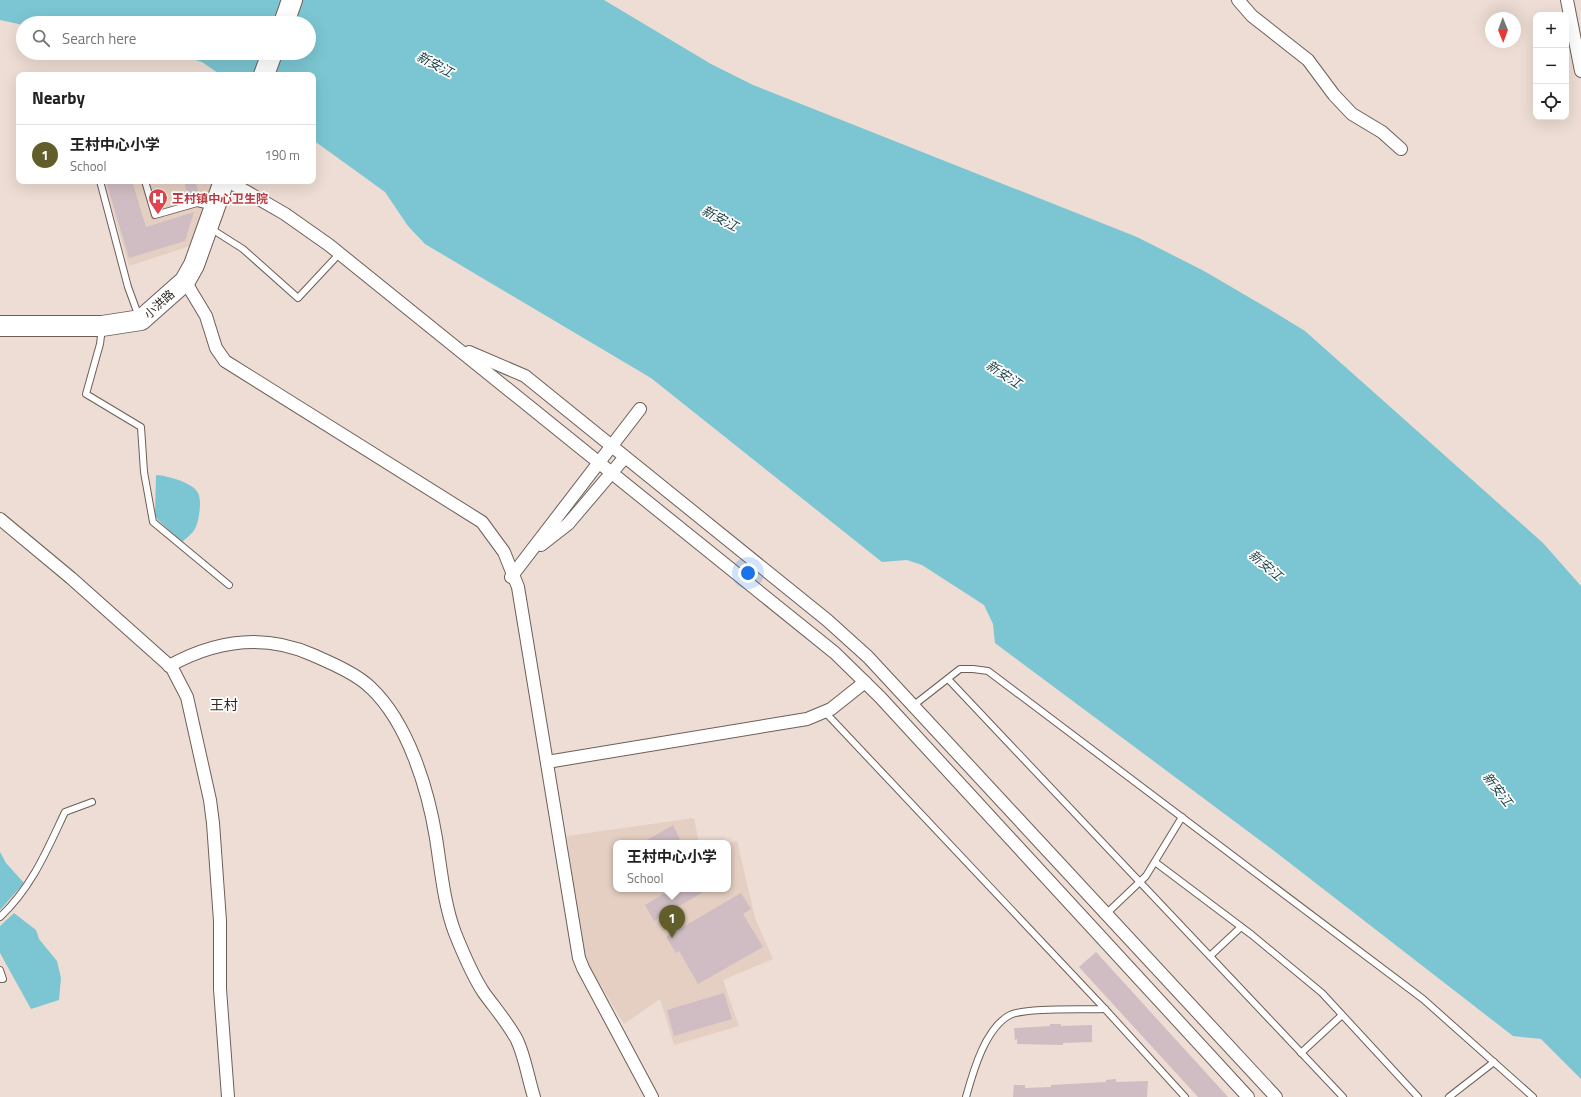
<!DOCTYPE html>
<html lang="en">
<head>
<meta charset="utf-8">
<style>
  :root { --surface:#fff; --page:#f6f6f6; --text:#222; --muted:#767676; --line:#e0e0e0; --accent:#625e2b }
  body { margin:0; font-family:"Titillium Web","Noto Sans SC",sans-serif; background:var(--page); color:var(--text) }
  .controls { position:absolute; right:12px; top:12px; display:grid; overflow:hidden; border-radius:8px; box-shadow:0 4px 16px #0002 }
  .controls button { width:36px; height:36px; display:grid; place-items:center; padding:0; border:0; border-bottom:1px solid var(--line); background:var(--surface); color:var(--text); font:20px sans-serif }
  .compass { position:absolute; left:1485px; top:12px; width:36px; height:36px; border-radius:50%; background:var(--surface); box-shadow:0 4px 16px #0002; rotate:179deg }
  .you { position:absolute; left:748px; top:573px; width:14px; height:14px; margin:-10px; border:3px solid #fff; border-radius:50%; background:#1a73e8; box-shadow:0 0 0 6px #1a73e833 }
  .badge { display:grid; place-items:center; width:26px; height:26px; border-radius:50%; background:var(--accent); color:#fff; font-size:13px; font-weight:700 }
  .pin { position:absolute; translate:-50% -33px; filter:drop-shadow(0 1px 2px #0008) }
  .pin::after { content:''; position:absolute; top:21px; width:14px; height:12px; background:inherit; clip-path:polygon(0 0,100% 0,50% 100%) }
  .popup { position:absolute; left:613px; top:840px; width:118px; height:52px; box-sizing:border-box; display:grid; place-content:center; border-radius:8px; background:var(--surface); filter:drop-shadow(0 1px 3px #0005); font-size:13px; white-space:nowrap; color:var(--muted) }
  .popup b { font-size:15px; color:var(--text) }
  .popup::after { content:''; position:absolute; left:50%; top:100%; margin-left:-8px; border:8px solid transparent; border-top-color:var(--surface) }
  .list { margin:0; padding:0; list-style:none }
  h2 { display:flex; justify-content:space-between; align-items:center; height:52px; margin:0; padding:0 16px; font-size:17px }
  h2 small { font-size:13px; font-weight:400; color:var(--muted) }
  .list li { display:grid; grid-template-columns:26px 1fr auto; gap:12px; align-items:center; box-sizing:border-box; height:60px; padding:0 16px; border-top:1px solid var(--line) }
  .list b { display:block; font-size:15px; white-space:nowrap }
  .list p { margin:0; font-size:13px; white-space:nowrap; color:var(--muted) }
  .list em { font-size:13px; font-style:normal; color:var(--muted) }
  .icon { flex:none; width:22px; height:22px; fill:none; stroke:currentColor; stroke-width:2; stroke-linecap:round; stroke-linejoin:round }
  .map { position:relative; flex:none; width:1581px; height:1097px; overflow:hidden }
  .search { position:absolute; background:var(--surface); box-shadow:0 4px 16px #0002; left:16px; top:16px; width:300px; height:44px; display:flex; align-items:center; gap:10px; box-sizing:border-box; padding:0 14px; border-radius:22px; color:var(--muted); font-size:15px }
  .panel { position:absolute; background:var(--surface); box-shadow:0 4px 16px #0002; left:16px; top:72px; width:300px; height:112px; border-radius:8px }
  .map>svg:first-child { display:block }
  .built { fill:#e5cfc2 }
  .water { fill:#7bc6d2 }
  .building { fill:#cfbdc3 }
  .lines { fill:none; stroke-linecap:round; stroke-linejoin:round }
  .lane-casing { stroke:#6d5f58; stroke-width:8 }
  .street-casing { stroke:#6d5f58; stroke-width:14 }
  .primary-casing { stroke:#6d5f58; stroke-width:22 }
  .lane { stroke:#fff; stroke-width:6 }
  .street { stroke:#fff; stroke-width:12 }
  .primary { stroke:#fff; stroke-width:20 }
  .labels { text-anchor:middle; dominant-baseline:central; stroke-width:3.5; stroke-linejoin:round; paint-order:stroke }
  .health-label { font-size:12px; font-weight:bold; fill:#be3a42; stroke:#fff; text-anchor:start }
  .street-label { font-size:12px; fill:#2e2824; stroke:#fff }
  .water-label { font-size:13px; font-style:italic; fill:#1a3e44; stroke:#fff }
  .quarter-label { font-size:14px; fill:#2e2824; stroke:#fff }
</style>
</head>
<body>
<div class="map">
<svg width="1581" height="1097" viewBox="0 0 1581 1097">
  <rect width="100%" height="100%" fill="#edddd4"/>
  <!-- built -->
  <g class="built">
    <path d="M104,181H214L190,246L129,266Z"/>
    <path d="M694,818L699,843H616V889H728V843L737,841L755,918L773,959L723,980L739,1026L674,1045L660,999L624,1024L583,957L567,836Z"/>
  </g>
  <!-- water -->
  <g class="water">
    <path d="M0,0H604L711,64L753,85L1137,237L1204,271L1274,312L1305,331L1543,543L1581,586V1079L1541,1039L1513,1036L1273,850L995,643L993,624L984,605L922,565L907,560L882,562L651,378L425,244L408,226L385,192L313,140V75H221L202,62L173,53H309V23H23V25L0,20Z"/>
    <path d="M156,475C168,476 192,482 198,493C201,500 200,508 199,515C197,529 193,533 182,542L158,520L155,515Z"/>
    <path d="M0,852L6,863L24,883L0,910Z"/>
    <path d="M14,913L36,930L39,939L57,961L61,978L59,1000L31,1009L0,953V926Z"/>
  </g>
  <!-- building -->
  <g class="building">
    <path d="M106,181H132L146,227L194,212L185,241L129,258Z"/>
    <path d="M184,181H195L199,193L188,196Z"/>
    <path d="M673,825L680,839L673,843H642Z"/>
    <path d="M672,889H708L654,921L645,905Z"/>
    <path d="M741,893L751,909L743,914L763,947L698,984L679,951L676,953L666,937Z"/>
    <path d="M1096,952L1228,1097H1198L1079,967Z"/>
    <path d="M724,993L732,1019L674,1036L667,1010Z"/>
    <path d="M1050,1024H1061V1026L1092,1025V1042L1063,1043V1045L1017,1044V1039L1015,1040L1014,1028L1050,1026Z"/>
    <path d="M1116,1079V1082L1148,1081L1147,1097H1013L1014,1085H1025V1088L1051,1087V1085L1106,1082V1080Z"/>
  </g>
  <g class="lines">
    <!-- lane casing -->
    <g class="lane-casing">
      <g id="lane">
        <path d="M100,181L128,287L139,317"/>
        <path d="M145,181L155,215L197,203L211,206"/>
        <path d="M210,228L243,249L298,298L340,253"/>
        <path d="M102,328L100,344L86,394L141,427L144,472L153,522L229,585"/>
        <path d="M948,679L1343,1097"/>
        <path d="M914,705L960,669H973L988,671L1423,999L1533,1097"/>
        <path d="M825,712L1105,1009L1185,1097"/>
        <path d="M1155,862L1252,935L1322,993L1418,1097"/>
        <path d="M1107,913L1146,876L1182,817"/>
        <path d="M0,917C32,887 47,850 65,812L92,802"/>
        <path d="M1210,956L1241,927"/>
        <path d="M0,970L3,979H0"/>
        <path d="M1301,1053L1342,1015"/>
        <path d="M966,1097C973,1072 985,1028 1010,1015C1027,1007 1084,1010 1105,1009"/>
        <path d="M1449,1097L1494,1062"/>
      </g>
    </g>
    <!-- street casing -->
    <g class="street-casing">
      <g id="street">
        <path d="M1238,0L1252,16L1308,60L1334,95L1352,114L1382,132L1401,149"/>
        <path d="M1567,0L1581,71"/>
        <path d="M228,181L285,214L329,245L835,653L880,697L1248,1097"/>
        <path d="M185,281L206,316L216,348L225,361L482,522L504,552L518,587L579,958L583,968L652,1097"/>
        <path d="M469,352L525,376L827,620L868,657L1276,1097"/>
        <path d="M0,519L71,578L172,668L187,697L210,800L213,823L220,921V989L228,1097"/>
        <path d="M541,545L568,524L625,457"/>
        <path d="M511,577L640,409"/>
        <path d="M169,666C216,640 264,633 313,655C331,663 357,674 371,688C408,723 428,789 436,838C441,870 444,904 455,933C463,953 472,975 484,993C495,1008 508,1023 517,1040C525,1057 528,1078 534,1097"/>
        <path d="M547,762L807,719L831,709L865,682"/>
      </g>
    </g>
    <!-- primary casing -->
    <g class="primary-casing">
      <g id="primary">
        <path d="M284,23L292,0"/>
        <path d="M264,75L272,53"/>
        <path d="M0,326H102L141,320L185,281L194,265L224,181"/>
      </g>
    </g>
    <!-- lane -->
    <use href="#lane" class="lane"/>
    <!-- street -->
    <use href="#street" class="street"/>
    <!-- primary -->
    <use href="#primary" class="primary"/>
  </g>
  <!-- icons -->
  <defs>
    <g id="hospital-pin" transform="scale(1)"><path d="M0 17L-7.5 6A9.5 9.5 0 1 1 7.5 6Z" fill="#e0444e" stroke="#fff"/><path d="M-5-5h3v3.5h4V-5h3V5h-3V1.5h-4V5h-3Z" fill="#fff"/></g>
  </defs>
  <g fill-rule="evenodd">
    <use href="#hospital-pin" x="158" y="198"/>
  </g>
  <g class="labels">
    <!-- health labels -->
    <g class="health-label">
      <text x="172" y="198">王村镇中心卫生院</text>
    </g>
    <!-- street labels -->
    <g class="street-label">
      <text transform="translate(159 304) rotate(-42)">小洪路</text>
    </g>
    <!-- water labels -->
    <g class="water-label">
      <text transform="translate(435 64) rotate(28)">新安江</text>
      <text transform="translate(720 218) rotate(28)">新安江</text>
      <text transform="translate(1004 374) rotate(33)">新安江</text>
      <text transform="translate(1266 565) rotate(40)">新安江</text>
      <text transform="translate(1498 789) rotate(52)">新安江</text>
    </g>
    <!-- quarter labels -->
    <g class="quarter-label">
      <text x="224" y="704">王村</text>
    </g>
  </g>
</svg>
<div class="controls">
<button>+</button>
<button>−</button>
<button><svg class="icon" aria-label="locate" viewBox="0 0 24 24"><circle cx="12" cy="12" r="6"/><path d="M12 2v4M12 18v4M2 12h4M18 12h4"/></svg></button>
</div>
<svg class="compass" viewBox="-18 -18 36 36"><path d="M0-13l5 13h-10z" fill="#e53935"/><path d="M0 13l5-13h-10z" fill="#767676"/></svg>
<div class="you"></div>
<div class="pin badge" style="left:672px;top:938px">1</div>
<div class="popup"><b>王村中心小学</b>School</div>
<div class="search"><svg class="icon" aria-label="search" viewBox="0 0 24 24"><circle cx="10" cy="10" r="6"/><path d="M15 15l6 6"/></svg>Search here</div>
<section class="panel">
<h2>Nearby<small></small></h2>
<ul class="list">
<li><span class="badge">1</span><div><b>王村中心小学</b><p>School</p></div><em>190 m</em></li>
</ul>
</section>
</div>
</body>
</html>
